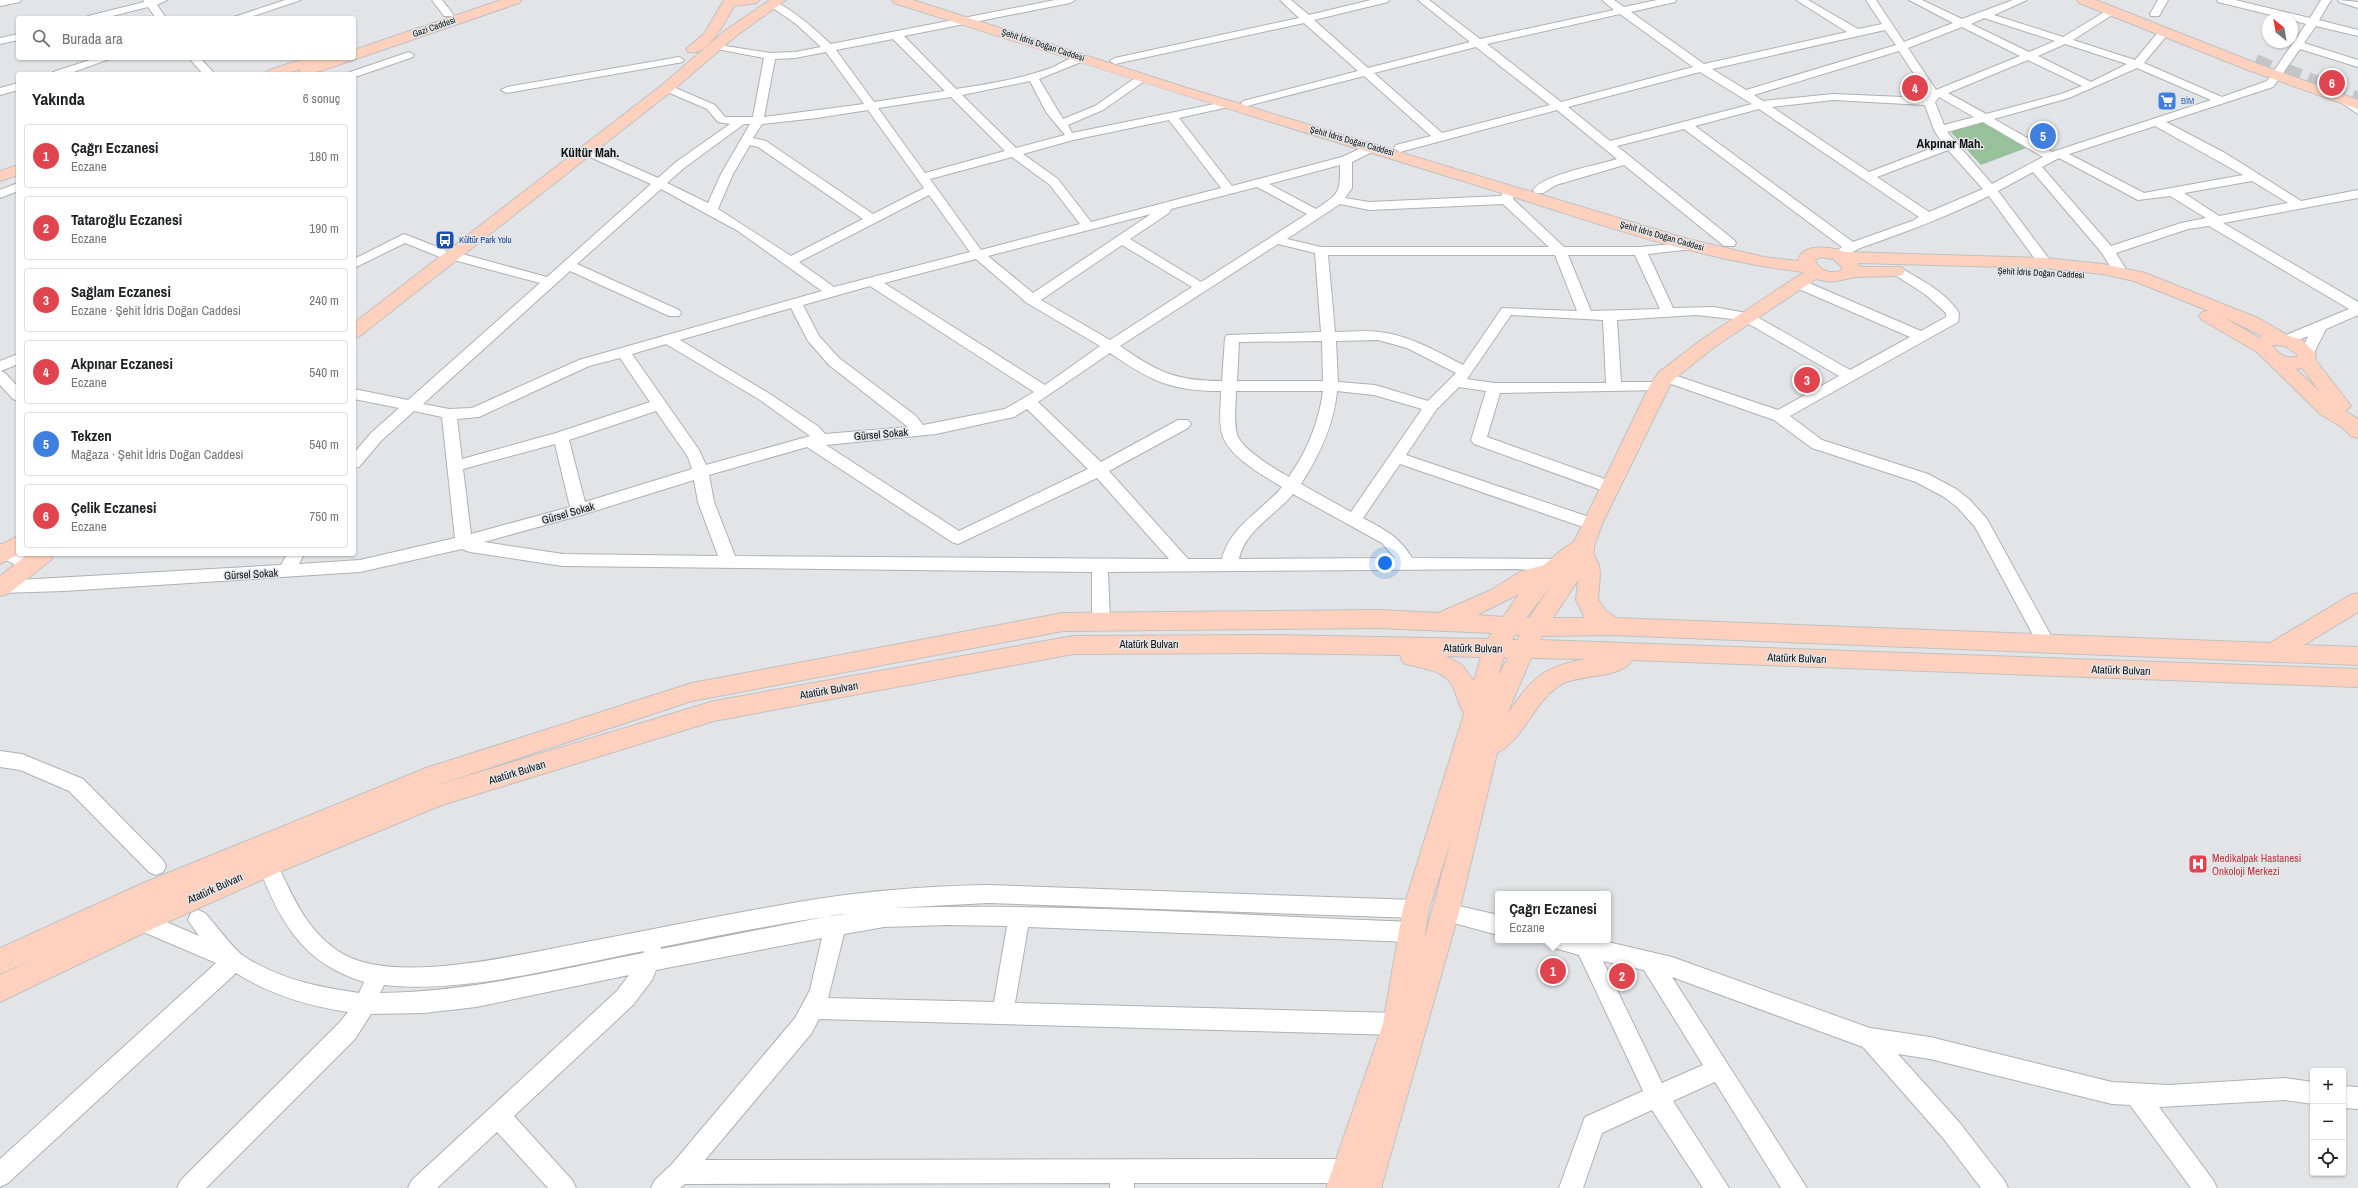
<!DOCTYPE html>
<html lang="tr">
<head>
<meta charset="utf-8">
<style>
  :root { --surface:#fff; --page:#f2f2f2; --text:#202124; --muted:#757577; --line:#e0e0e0; --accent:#7645bd }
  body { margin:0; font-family:"Archivo Narrow",sans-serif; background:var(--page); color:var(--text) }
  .controls { position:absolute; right:12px; bottom:12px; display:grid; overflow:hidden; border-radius:4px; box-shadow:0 1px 3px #0004 }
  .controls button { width:36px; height:36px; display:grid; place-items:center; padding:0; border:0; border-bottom:1px solid var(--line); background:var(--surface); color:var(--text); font:20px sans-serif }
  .compass { position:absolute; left:2262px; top:12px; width:36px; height:36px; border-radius:50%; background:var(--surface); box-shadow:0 1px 3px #0004; rotate:329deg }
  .you { position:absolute; left:1385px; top:563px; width:14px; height:14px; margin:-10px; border:3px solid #fff; border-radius:50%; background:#1a73e8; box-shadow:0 0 0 6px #1a73e833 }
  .badge { display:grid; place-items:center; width:26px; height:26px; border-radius:50%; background:var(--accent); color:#fff; font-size:13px; font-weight:700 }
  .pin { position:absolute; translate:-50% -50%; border:2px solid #fff; box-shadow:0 1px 4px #0006 }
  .popup { position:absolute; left:1495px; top:891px; width:116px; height:52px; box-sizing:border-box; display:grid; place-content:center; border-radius:4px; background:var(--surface); filter:drop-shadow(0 1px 3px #0005); font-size:13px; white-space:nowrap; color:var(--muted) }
  .popup b { font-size:15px; color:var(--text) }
  .popup::after { content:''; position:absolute; left:50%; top:100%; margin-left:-8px; border:8px solid transparent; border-top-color:var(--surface) }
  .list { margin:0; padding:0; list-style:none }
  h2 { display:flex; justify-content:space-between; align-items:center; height:52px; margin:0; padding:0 16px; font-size:17px }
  h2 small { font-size:13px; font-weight:400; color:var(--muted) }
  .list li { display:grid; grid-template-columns:26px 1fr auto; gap:12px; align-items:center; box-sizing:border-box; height:64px; margin:0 8px 8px; padding:0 8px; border:1px solid var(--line); border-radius:4px }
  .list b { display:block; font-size:15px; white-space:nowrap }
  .list p { margin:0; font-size:13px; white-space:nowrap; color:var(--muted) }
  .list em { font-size:13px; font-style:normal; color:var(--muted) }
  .icon { flex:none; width:22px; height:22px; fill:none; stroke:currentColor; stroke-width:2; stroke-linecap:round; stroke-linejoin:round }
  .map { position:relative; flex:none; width:2358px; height:1188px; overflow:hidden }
  .search { position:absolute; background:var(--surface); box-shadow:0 1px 3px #0004; left:16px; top:16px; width:340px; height:44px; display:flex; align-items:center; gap:10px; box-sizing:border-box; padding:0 14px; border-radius:4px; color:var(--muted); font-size:15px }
  .panel { position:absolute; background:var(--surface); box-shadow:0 1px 3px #0004; left:16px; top:72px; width:340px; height:484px; border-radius:4px }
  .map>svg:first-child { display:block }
  .green { fill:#96c199 }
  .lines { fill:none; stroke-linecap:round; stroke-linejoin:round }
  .major-tunnel { stroke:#c3c5c7; stroke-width:16; stroke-dasharray:16 8; stroke-linecap:butt }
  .minor-casing { stroke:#b0b1b4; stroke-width:2 }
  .major-casing { stroke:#c1c2c2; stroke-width:2 }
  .minor { fill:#fff; fill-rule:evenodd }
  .major { fill:#fdd1bd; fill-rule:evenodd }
  .labels { text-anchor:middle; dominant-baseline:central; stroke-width:3; stroke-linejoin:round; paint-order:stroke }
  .far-street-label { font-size:9px; fill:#121314; stroke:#e2e4e7 }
  .far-shop-label { font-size:9px; fill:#366cbe; stroke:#e2e4e7; text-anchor:start }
  .far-transit-label { font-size:9px; fill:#164399; stroke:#e2e4e7; text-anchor:start }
  .street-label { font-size:11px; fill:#121314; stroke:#e2e4e7 }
  .health-label { font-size:11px; fill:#be3a42; stroke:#e2e4e7; text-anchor:start }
  .far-district-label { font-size:13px; font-weight:bold; fill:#121314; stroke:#e2e4e7 }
</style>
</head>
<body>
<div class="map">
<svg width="2358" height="1188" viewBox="0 0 2358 1188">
  <rect width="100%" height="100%" fill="#e2e4e7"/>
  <!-- green -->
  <path class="green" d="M1982,122L2026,148L1981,165L1950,131Z"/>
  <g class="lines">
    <!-- major-tunnel -->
    <g class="major-tunnel">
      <path d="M2255,62L2298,80"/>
      <path d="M2285,71L2358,100"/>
    </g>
    <!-- minor casing -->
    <g class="minor-casing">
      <g id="minor">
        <path d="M0,0H21L20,2L0,6Z"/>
        <path d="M143,0H167L157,5L166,18H156L148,7L104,18H87L88,16L144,2Z"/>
        <path d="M285,0H301L247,18H231Z"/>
        <path d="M432,0H442L453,14L452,16H444Z"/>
        <path d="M1055,0H1075L1070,3L904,36L956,89C989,84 1020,79 1051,68C1061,64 1075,53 1086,56V60L1039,79L1063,119L1095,106L1138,76H1146V80L1103,110L1068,125L1072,133L1229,101L1233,102L1235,104L1233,106L1179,118L1232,186L1342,157L1372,143L1378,147L1376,150L1352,162V188L1345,198L1369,202L1501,196L1505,188L1509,187L1515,191L1513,199L1564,247H1640L1698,242L1700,245L1693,249L1648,254L1673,308L1714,307L1752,314L1850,370L1910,337L1792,286L1790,283L1792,280H1802L1921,331L1946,317V313L1926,295L1889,271L1896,267L1901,268C1922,281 1945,291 1959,313L1958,322L1790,416L1822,440L1928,474L1956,489L1969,499L1987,519L2055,643L2052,648L2046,650L2040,648L1975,527L1957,507L1944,497L1916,482L1812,448L1774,420L1660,380L1658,377L1665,372L1778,410L1839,376L1742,320L1696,315L1617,320L1621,382H1658L1663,384L1665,387L1663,390L1500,393L1487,437L1616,483L1618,487L1616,491H1604L1474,444L1471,440L1486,391L1459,387L1436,410L1406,455L1598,520L1600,524L1598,528L1592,530L1586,528L1400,464L1363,518C1385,530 1399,536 1412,558L1558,559L1564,561L1566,565L1564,569L1558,571L1515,569L1108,572L1110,621L1107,626L1101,628L1095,626L1092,621V572L563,566L470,552L462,549L360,572L64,591L0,593L1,581L281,565L287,554H304L299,564L360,560L455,538L442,417L414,411L381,441L359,467L354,468V453L371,433L399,408L354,399V389L408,400L540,283L450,259L448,256L450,253L455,252L547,277L651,184L583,154L581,151L583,148H591L658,178L676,162L730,124L718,122L707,109L663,90L661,88L663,86H671L715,105L725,117H753L764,58L712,48V44L770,53L795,52L821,47L796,24L770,6V2C784,0 821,35 831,44ZM893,39L945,91L874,102L836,50ZM826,52L864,104L764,117L775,59L795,58ZM1030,81L1046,112L1065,135L1016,148L962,95ZM951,97L1005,151L925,173L878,108ZM868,110L924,188L873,214L766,141L753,138L762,124L817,118ZM1169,120L1221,188L1091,222L1058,179L1023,154L1073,140ZM744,124H750L721,174L708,203L667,183L684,168ZM750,145L758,147L863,219L791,256L718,209L733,174ZM1012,157L1050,185L1080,224L981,250L930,179ZM1340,165C1340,193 1340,193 1316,209L1269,184ZM1257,187L1307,214L1201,282L1130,239L1169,213L1171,209ZM661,189L738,231L822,291L579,360L472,408L449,409L423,404L570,271L669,316H679L681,313L679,310L577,264ZM929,195L970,252L834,287L799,262ZM1340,204L1369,210L1503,204L1549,247H1321L1287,239ZM1151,214L1033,293L988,256ZM1278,244L1315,253L1321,332L1227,335L1225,338L1222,381C1175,381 1158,372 1120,346ZM1122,245L1192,287L1110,340L1041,300ZM1328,255H1555L1577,311L1502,308L1463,365C1436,351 1409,335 1379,332C1365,330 1350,332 1335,332ZM1568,255H1635L1660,309L1591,311ZM976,259L1027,303L1100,346L1045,385L884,283ZM870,286L1034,392L1005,409L923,425L916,416L839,358L819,336L803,305ZM791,308L808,341L829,365L908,427L825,434L819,427L770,394L680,340ZM1511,315L1603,320L1606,383H1494L1467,379ZM1378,340L1407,348L1456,373L1428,401L1375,385L1338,382L1336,341ZM1322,341L1323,381H1237L1239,342ZM666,344L760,400L810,436L706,465L699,450L632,354ZM1110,353C1151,381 1170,391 1221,391C1221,405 1218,423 1223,437C1230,457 1264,476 1282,487C1262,511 1230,526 1222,559H1188L1109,471L1188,428L1191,424L1188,420H1178L1101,462L1038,402ZM620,358L650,402L556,433L462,459L457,419L479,417L589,366ZM1236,391H1323C1319,422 1307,451 1289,477C1275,469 1246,452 1238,437C1233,425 1236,404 1236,391ZM1337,391L1374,395L1422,409L1351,512L1301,484C1319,456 1334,425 1337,391ZM1027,409L1088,469L959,531L826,445L936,434L1014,417ZM656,411L688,457L692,469L585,502L569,440ZM555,444L570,507L471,534L463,469ZM807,447L952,542L958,544L1097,478L1169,559L735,556L714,502L709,475ZM694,480L698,502L718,556L563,554L484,542L585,514ZM1293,494L1382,543L1395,558L1239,559C1245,530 1276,515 1293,494Z"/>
        <path d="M1280,0H1291L1309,15L1371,0H1389L1388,2L1314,20L1368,68L1470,42L1418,0H1429L1480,39L1614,10L1602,0H1614L1624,7L1657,0H1676L1675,2L1631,12L1704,64L1847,32L1796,0H1808L1858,29L1882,24L1866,0H1876L1904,42L1953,23L1909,0H1922L1962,19L2013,0H2027L1994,15L2063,37L2111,8L2115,9V13L2073,40L2135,60L2160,30H2168V34L2144,63L2222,97L2267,81L2306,24L2292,20V18H2283L2218,2L2217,0H2235L2310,18L2321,0H2331L2319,20L2358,30V36L2316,26L2304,43L2358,60V67L2300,49L2273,87L2166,122L2225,153L2301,201L2358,190V198L2223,223L2358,302V315L2326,329L2312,357H2302L2300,354L2308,336L2291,343H2281L2279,340L2281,337L2349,309L2209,226L2188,229L2116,253L2128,273L2121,277L2116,276L2102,253L2033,172L1998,191L2052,263L2050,266H2040L1989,196C1948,216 1906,232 1863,247C1854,250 1847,257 1838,259L1831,255L1842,247L1684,129L1617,146L1734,240L1736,243L1734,246H1724L1624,165L1556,185L1543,193H1535L1533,190C1544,174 1598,165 1617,159L1557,110L1400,152L1394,148L1396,145L1431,136L1364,76L1247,106L1243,105L1241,103L1243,101L1358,71L1304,23L1115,64L1110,61L1115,58L1299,18ZM1620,14L1693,67L1561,102L1487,44ZM1984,18L2055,41L2029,52L1971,24ZM1962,27L2020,56L1936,90L1908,48ZM1885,30L1896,45L1746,90L1712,69ZM2065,44L2127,64L2091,82L2038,56ZM1476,47L1550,105L1442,133L1374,73ZM1899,51L1928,95L1926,98L1833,94L1763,101L1754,95ZM2028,60L2082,86L2061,94L1986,114L1948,93ZM2137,68L2211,100L2052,152L1994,119L2069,98ZM1700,72L1752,104L1610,141L1568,107ZM1939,97L1974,117L1944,125L1935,102ZM1833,100L1925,105L1934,130L1943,144L1869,172L1772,107ZM1759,109L1919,217L1912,221L1853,242L1695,126ZM1983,122L2043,157L1992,184L1947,132ZM2155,126L2243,175L2144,193L2069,154ZM1948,150L1983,189L1929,212L1877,177ZM2059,158L2138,200L2170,196L2206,218L2181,223L2111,246L2042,167ZM2252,181L2288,203L2219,216L2184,193Z"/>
        <path d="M2158,0H2168L2159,16H2151L2150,14Z"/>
        <path d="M2338,0L2358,2V8L2339,2Z"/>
        <path d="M18,34V40L0,44V38Z"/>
        <path d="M409,52L414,55L413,57L358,76L354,77V74H348L350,72Z"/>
        <path d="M679,57L684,60L683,62L507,93L501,90L507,87Z"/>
        <path d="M96,58H112L68,74H51L53,72Z"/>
        <path d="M189,58H200L215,74H203Z"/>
        <path d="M18,83V90L0,95V88Z"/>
        <path d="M2346,98L2358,105V114L2342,103L2340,101Z"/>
        <path d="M18,183V191L0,198V190Z"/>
        <path d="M404,234L445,250L447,253L440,257L405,243L354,268V259Z"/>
        <path d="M18,354V364L1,371L5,373L18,387V401L13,399L0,385V361Z"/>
        <path d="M0,544L18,551V554C26,554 34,557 38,564L36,568C24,572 11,562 0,557Z"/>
        <path d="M0,751L22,754L83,779L163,860L166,866L163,872L156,875L149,872L69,791L20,770L0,767Z"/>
        <path d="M268,856L275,859C293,897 309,939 351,958C406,982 522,954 581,943C650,930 718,916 787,904C854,892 920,886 988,885L1416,900L1423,902L1426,909L1423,916L1416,918L988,903L892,908C1065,903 1238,915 1411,922L1418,925L1421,932L1418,939L1411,942L1028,927L1015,1003L1397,1013L1405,1016L1408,1024L1405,1032L1397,1035L819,1019L811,1034L705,1160L1347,1159L1355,1163L1359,1171L1355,1179L1347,1183H1134V1188H1110V1183L685,1184L680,1188H651L655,1180L672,1164L795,1018L810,990L822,938L656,970L652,980L633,1005L514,1116L572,1180L576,1188H548L497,1132L437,1188H408L412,1180L617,991L629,975L476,1007L424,1013L371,1014L355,1039L206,1188H177L181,1180L339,1023L348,1012C307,1006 271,995 236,973L8,1183L0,1187V1159L216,963L134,928L131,921L134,914L141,911L199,936L188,920L191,913L198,910L205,913C215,924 232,947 242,955C278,979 317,987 359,993L364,982C302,963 280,922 258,865L261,859ZM877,910L835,915L661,949V947C732,933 804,918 877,910ZM947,925L1007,926L994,1002L828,998L844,934L884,927ZM644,951L643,953C556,970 470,992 380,993L384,985C463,994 565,966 644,951Z"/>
        <path d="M1446,903L1498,915V935L1439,919L1436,912L1439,905Z"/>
        <path d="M1548,940H1599L1672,957L1870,1028L1930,1037L2112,1082L2168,1085L2285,1078L2313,1082V1104L2285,1100L2159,1107L2213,1180L2217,1188H2191L2130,1105L2112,1104L1930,1059L1898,1054L1959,1122L2004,1180L2008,1188H1981L1943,1138L1863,1047L1672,977L1807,1188H1781L1715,1082L1673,1101L1729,1188H1703L1652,1110L1602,1133L1583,1188H1559L1585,1117L1643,1091L1579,955L1551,947ZM1603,961L1644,970L1703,1065L1662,1083Z"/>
        <path d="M2343,1086L2358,1087V1109L2343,1108Z"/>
      </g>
    </g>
    <!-- major casing -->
    <g class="major-casing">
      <g id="major">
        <path d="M501,0H521L519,3L359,58C340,63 321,74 299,74L300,69L286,74H265L267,71L305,58H326L324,60L331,58H354V50Z"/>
        <path d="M724,0H759L757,3L734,6C725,21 709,57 688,52L686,49L704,34Z"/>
        <path d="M770,0H786L736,36L672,91L360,336L354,338V323L662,85L726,30Z"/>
        <path d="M892,0H913L1187,88L1688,239L1764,257L1798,261C1801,242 1832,247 1845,252L2045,258L2103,264L2145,273L2258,318L2289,336L2302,340L2316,354L2315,359L2351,406L2345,411L2358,419V438L2351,436L2343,428L2320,414L2257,352L2202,320L2199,316L2202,312L2209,311L2134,281L2103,274L2045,268L1858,263L1860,267H1902L1905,271L1902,275L1896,276L1855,277L1832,282L1816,279L1713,348L1672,381L1602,524L1594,547V555L1599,565L1600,574L1598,600L1606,611L1616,618L2270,643L2350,595L2358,593V612L2304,645L2358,647V665L1612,635L1542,636L1540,640L2358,669V687L1632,660C1622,679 1579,674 1562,684C1533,701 1526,737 1497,753L1459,912L1381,1188H1326L1383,1024L1403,909L1464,714C1459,705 1457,696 1453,687C1444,668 1420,669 1403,663L1400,655L1263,653L1073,654L714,721L442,805L277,873L150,930L0,1002V975L33,959L0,974V948L141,884L426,768L692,683L1063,613L1379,610L1438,613L1489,591L1520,572L1544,565L1564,548L1574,542L1649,387L1658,373L1701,340L1804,272C1688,259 1575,215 1463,181C1273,123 1084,64 894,3ZM1820,257L1833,259L1842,267V270C1833,275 1818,271 1815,260ZM2220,315L2262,336L2259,338ZM2272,345L2285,346L2297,354V357C2287,359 2277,354 2272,345ZM2302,368L2320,392L2296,369ZM1578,580L1576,600L1585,618H1553ZM1550,587L1529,618H1526ZM1519,594L1503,617L1477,615ZM1379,628L1492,633L1488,639L1263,635L1073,636L714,701L434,786L692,701L1063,631ZM1515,635H1520L1517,640H1512ZM1446,656L1481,657L1474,681L1462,665ZM1504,657L1508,658L1498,676ZM1531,658L1587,659C1542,666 1532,679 1507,714ZM1452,837L1424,940L1429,909Z"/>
        <path d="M2077,0H2096L2258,64L2358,100V109L2248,70L2079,3Z"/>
        <path d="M18,165V175L0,181V171Z"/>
        <path d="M18,536L19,554L0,564V545Z"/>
        <path d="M28,554H54L51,560L8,594L0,596V576Z"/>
      </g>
    </g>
    <!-- minor -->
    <use href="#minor" class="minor"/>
    <!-- major -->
    <use href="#major" class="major"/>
  </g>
  <!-- icons -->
  <defs>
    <g id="supermarket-square" transform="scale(1)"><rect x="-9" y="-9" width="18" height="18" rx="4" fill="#3f7fe0" stroke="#e2e4e7"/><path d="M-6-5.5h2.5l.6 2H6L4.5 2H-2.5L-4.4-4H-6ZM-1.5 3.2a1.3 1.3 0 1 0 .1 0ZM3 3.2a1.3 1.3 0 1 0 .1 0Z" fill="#fff"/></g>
    <g id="bus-square" transform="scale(1)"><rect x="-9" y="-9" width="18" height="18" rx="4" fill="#1a4fb4" stroke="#e2e4e7"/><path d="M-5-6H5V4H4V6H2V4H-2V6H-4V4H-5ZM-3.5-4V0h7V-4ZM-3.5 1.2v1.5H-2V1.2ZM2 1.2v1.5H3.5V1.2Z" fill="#fff"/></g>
    <g id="hospital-square" transform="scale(1)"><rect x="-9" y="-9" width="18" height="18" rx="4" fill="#e0444e" stroke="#e2e4e7"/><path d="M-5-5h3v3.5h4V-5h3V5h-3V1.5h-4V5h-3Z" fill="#fff"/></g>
  </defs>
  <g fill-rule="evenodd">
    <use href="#supermarket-square" x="2167" y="101"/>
    <use href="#bus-square" x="445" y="240"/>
    <use href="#hospital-square" x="2198" y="864"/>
  </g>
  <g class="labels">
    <!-- far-street labels -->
    <g class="far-street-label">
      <text transform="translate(434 27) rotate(-19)">Gazi Caddesi</text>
      <text transform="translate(1043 45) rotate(18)">Şehit İdris Doğan Caddesi</text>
      <text transform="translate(1352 141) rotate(16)">Şehit İdris Doğan Caddesi</text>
      <text transform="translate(1662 236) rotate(16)">Şehit İdris Doğan Caddesi</text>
      <text transform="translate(2041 273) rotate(3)">Şehit İdris Doğan Caddesi</text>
    </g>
    <!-- far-shop labels -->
    <g class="far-shop-label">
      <text x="2181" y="101">BİM</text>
    </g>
    <!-- far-transit labels -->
    <g class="far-transit-label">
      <text x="459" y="240">Kültür Park Yolu</text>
    </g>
    <!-- street labels -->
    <g class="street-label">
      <text transform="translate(881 434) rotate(-5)">Gürsel Sokak</text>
      <text transform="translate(568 513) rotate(-16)">Gürsel Sokak</text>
      <text transform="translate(251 574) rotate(-3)">Gürsel Sokak</text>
      <text x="1149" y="644">Atatürk Bulvarı</text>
      <text transform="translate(1473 648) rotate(1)">Atatürk Bulvarı</text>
      <text transform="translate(1797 658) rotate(2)">Atatürk Bulvarı</text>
      <text transform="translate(2121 670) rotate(2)">Atatürk Bulvarı</text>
      <text transform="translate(829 690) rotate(-10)">Atatürk Bulvarı</text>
      <text transform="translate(517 772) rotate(-17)">Atatürk Bulvarı</text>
      <text transform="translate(215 888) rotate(-24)">Atatürk Bulvarı</text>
    </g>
    <!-- health labels -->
    <g class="health-label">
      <text x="2212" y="858">Medikalpak Hastanesi<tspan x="2212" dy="13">Onkoloji Merkezi</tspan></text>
    </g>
    <!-- far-district labels -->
    <g class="far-district-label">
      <text x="1950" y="143">Akpınar Mah.</text>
      <text x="590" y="152">Kültür Mah.</text>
    </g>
  </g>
</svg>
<div class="controls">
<button>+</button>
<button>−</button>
<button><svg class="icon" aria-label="locate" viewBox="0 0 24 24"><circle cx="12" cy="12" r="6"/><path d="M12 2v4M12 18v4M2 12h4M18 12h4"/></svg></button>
</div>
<svg class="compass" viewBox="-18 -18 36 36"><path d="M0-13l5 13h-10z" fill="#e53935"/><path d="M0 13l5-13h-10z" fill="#757577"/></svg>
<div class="you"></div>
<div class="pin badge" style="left:1553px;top:971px;background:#e0444e">1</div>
<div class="popup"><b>Çağrı Eczanesi</b>Eczane</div>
<div class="pin badge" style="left:1622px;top:976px;background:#e0444e">2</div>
<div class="pin badge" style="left:1807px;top:380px;background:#e0444e">3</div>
<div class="pin badge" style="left:1915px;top:88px;background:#e0444e">4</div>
<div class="pin badge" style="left:2043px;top:136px;background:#3f7fe0">5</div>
<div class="pin badge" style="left:2332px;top:83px;background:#e0444e">6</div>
<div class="search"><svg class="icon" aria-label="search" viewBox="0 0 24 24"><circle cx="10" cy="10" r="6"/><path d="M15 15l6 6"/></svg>Burada ara</div>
<section class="panel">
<h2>Yakında<small>6 sonuç</small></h2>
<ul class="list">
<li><span class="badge" style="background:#e0444e">1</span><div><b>Çağrı Eczanesi</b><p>Eczane</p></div><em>180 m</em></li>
<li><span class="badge" style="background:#e0444e">2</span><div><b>Tataroğlu Eczanesi</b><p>Eczane</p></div><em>190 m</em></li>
<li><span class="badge" style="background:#e0444e">3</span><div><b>Sağlam Eczanesi</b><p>Eczane · Şehit İdris Doğan Caddesi</p></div><em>240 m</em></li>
<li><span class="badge" style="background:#e0444e">4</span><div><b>Akpınar Eczanesi</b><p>Eczane</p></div><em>540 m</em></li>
<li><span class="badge" style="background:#3f7fe0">5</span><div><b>Tekzen</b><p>Mağaza · Şehit İdris Doğan Caddesi</p></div><em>540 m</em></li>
<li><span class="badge" style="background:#e0444e">6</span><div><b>Çelik Eczanesi</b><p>Eczane</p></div><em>750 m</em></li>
</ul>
</section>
</div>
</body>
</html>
